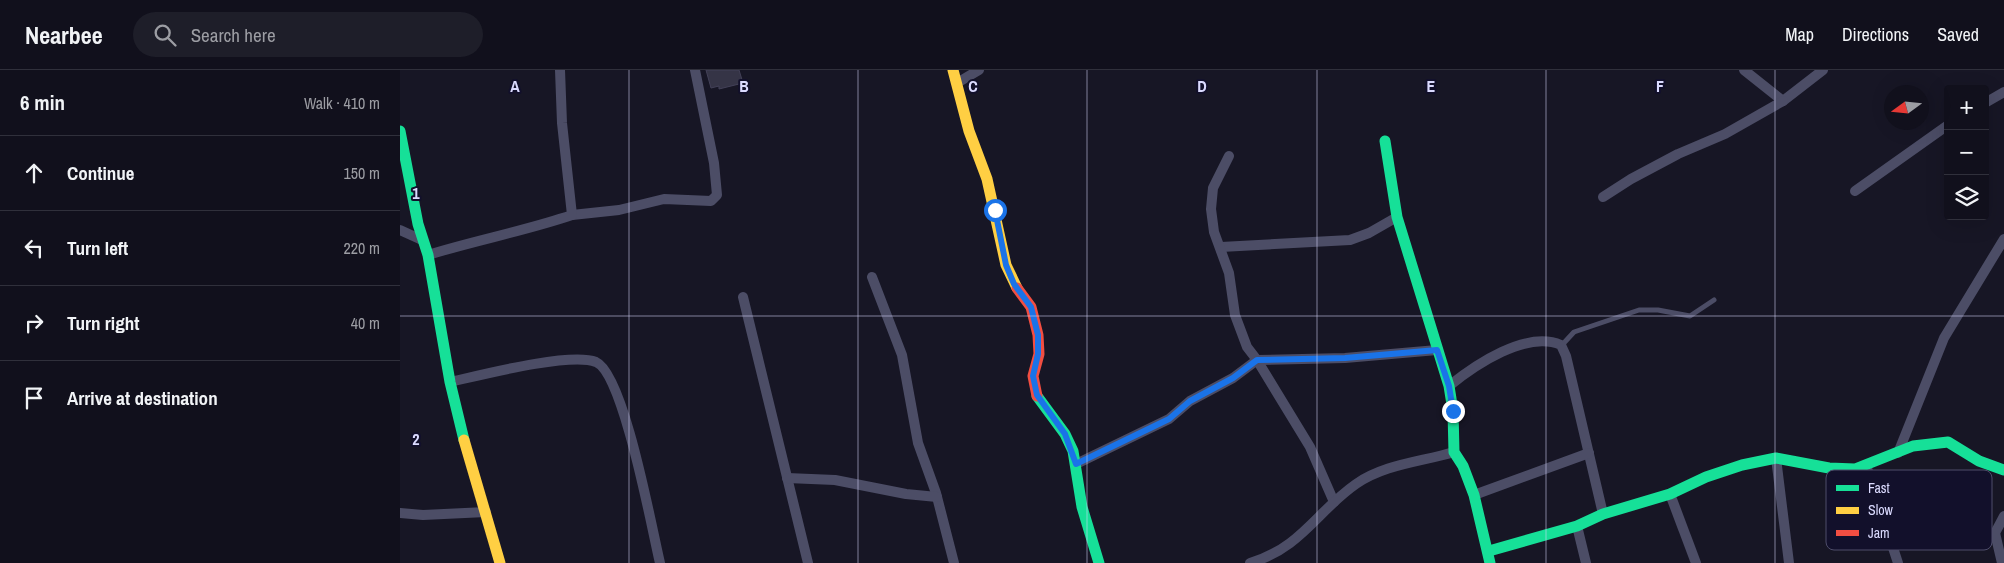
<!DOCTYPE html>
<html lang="en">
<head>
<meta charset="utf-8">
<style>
  :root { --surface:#11101c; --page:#1e1e29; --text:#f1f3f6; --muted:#9c9da3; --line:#30303b }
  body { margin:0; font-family:"Archivo Narrow",sans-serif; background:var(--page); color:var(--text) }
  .controls { position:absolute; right:15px; top:15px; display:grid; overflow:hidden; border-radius:5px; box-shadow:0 5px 20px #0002 }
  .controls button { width:45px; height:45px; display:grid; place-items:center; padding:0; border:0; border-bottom:1px solid var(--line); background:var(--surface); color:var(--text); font:25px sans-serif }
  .compass { position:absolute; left:1484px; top:15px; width:45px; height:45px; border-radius:50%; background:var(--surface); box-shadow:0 5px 20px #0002; rotate:255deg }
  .stop { position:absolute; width:15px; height:15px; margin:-11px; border:4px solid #1a73e8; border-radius:50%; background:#fff }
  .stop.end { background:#1a73e8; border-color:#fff; box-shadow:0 1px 5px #0008 }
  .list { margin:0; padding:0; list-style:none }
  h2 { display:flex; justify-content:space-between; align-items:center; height:65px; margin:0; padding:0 20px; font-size:21px }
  h2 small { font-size:16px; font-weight:400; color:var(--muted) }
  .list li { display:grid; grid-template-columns:32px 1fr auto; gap:15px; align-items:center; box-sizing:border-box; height:75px; padding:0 20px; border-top:1px solid var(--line) }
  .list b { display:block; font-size:19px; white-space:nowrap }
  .list em { font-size:16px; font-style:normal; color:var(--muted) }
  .icon { flex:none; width:28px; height:28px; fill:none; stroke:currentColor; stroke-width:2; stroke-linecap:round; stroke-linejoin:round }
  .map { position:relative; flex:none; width:1604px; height:493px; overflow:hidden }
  header { display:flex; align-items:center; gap:30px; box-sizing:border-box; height:70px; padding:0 25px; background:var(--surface); border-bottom:1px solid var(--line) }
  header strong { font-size:24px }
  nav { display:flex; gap:28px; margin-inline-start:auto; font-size:18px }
  .search { width:350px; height:45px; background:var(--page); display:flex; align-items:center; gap:12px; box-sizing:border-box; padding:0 18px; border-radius:28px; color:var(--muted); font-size:19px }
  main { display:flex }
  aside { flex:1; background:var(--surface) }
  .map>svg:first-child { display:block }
  .building { fill:#353446; stroke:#434158 }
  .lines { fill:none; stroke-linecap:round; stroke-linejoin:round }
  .lane { stroke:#4c4d66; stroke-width:5 }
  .street { stroke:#4c4d66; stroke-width:10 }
  .fast { stroke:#16e098; stroke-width:11 }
  .slow { stroke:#ffcf43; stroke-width:11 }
  .jam { stroke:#f24e42; stroke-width:11 }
  .route { stroke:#1a73e8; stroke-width:6 }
  .grid { fill:none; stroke:#dbdbff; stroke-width:1; stroke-opacity:0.55 }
  .key { fill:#12102b; stroke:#4e4d6b; stroke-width:1 }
  .key-label { font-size:14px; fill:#dbdbff }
  .grid-label { font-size:16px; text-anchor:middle; font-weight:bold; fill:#dbdbff; stroke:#12102b; stroke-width:4; stroke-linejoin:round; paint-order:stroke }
</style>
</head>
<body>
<header>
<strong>Nearbee</strong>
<div class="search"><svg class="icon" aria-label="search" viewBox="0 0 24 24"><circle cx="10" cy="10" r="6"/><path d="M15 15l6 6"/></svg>Search here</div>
<nav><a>Map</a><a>Directions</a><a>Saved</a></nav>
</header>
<main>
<aside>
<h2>6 min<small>Walk · 410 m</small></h2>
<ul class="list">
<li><svg class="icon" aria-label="ahead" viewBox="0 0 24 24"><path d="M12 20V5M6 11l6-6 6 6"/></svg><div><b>Continue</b></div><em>150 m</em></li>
<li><svg class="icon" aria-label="left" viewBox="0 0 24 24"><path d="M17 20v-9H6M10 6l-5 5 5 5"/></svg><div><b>Turn left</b></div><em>220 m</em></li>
<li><svg class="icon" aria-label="right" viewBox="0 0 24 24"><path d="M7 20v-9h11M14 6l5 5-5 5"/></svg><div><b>Turn right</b></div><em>40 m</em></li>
<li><svg class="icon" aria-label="arrive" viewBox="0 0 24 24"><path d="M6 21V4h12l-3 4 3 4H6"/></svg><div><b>Arrive at destination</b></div></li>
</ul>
</aside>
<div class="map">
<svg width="1604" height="493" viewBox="0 0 1604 493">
  <rect width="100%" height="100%" fill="#171625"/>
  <!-- building -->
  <path class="building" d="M306,0H339L343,13L319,19V16L311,18Z"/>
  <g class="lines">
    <!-- lane -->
    <path class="lane" d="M1162,275L1174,262L1239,240H1258L1290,246L1314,230"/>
    <!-- street -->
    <g class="street">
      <path d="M1344,0L1383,31L1423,0"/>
      <path d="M557,13L579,0"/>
      <path d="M1585,33L1604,22"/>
      <path d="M1455,121L1548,55"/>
      <path d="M1203,127L1231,109L1278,84L1325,64L1383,31"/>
      <path d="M172,145L219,140L264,129L311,131L317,125L314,93L295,0"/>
      <path d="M0,160L22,170"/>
      <path d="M821,177L950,170L969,163L997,147"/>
      <path d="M28,185C76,170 125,161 172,145L162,53L160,0"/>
      <path d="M472,207L502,285L518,373L536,423L554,493"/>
      <path d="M343,227L408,493"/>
      <path d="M857,290L945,288L1037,280"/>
      <path d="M857,290L910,377L934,432"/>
      <path d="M50,312C81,305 170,282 196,292C224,304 252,460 260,493"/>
      <path d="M1049,316C1075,295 1126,260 1161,275L1166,286L1203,444"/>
      <path d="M1498,383L1544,268L1604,169"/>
      <path d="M1376,388L1389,493"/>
      <path d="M676,394L769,349L790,331L833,308L857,290L847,277L835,245L829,203L814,162L811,139L813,118L829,86"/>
      <path d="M1466,395L1498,493"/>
      <path d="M387,408L435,410L506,424L537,427"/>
      <path d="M1270,424L1296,493"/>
      <path d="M1074,425L1189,383"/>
      <path d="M0,443L23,445L86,442"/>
      <path d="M1177,456L1186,493"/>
      <path d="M850,493C901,478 917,441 956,414C985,394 1021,392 1054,382"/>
      <path d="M1602,493L1595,463L1604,446"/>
    </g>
    <!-- fast -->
    <g class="fast">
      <path d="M0,61L18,154L28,185L50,312L64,370"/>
      <path d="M985,71L997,147L1049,316L1053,341L1054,382L1063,396L1074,425L1090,493"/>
      <path d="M637,326L665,364L673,381L682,437L699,493"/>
      <path d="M1089,481L1177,456L1203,444L1270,424L1306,407L1342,395L1376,388L1429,398L1455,399L1513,376L1548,372L1579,391L1604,400"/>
    </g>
    <!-- slow -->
    <g class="slow">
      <path d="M553,0L569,61L587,109L606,195L617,218"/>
      <path d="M64,370L100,493"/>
    </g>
    <!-- jam -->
    <path class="jam" d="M617,218L631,237L638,265L639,284L633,306L637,326"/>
  </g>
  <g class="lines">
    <!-- route -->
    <path class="route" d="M595,140L606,195L614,214L631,237L638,265V284L633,306L637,325L665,364L676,394L769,349L790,331L833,308L857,290L945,288L1037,280L1049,316L1053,341"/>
  </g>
  <!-- grid -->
  <path class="grid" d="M229,0V493M458,0V493M687,0V493M917,0V493M1146,0V493M1375,0V493M0,246H1604"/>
  <!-- legend -->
  <rect x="1426" y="400" width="166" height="80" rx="8" class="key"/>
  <rect x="1436" y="415" width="23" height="6" fill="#16e098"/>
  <rect x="1436" y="437" width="23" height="7" fill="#ffcf43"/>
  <rect x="1436" y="460" width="23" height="6" fill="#f24e42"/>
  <g class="key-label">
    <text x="1468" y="423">Fast</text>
    <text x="1468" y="445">Slow</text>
    <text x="1468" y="468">Jam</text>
  </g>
  <g class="grid-label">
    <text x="115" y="22">A</text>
    <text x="344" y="22">B</text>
    <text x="573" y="22">C</text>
    <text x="802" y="22">D</text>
    <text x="1031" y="22">E</text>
    <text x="1260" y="22">F</text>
    <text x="16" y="129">1</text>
    <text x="16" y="375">2</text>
  </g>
</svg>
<div class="controls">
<button>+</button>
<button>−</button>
<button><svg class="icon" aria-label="layers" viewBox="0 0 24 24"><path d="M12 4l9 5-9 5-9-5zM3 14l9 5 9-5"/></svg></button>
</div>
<svg class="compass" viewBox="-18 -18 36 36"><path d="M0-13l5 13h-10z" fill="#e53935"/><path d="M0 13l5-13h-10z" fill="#9c9da3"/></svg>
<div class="stop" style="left:595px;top:140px"></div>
<div class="stop end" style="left:1053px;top:341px"></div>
</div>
</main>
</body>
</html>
